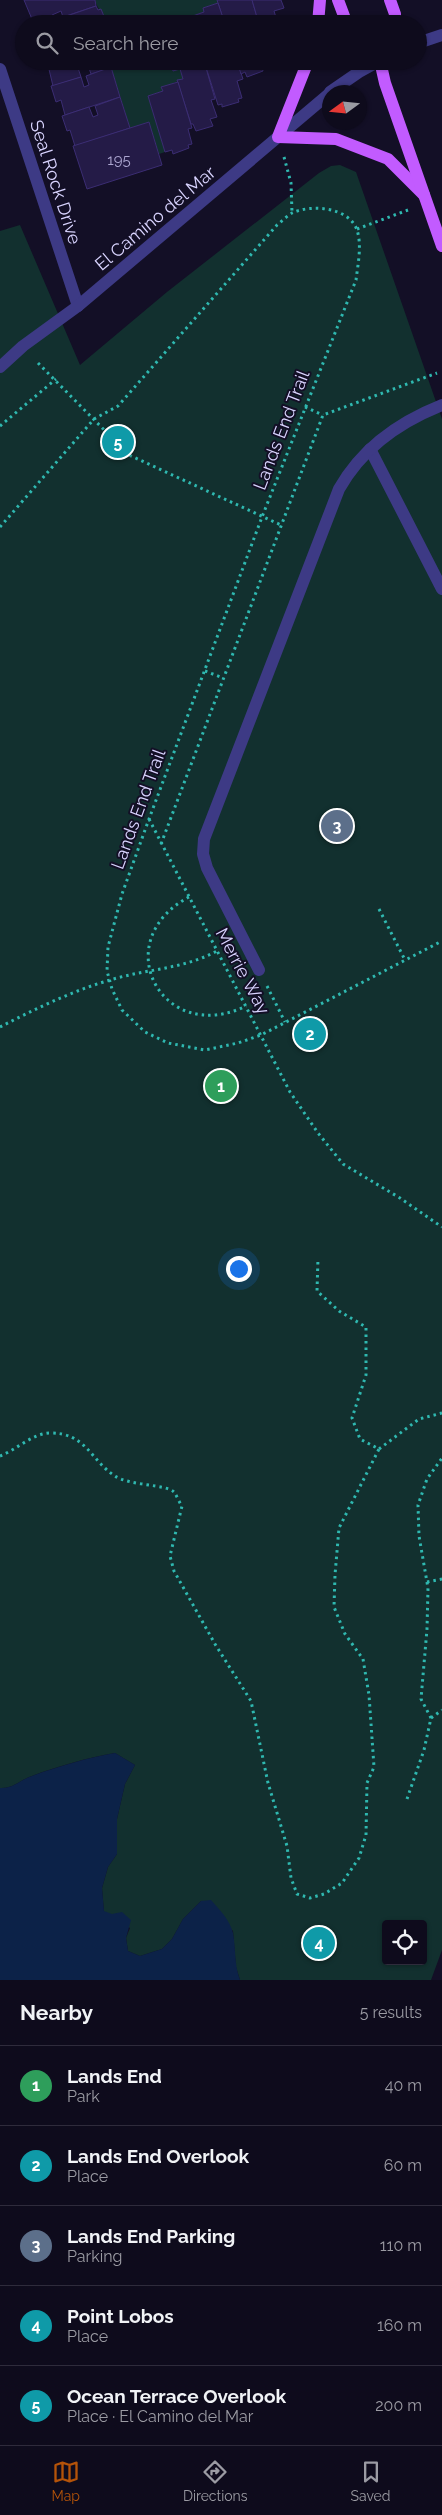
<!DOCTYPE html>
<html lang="en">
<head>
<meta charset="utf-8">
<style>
  :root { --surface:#0e0b1c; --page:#1c1929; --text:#f1f3f6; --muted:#9b9ba3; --line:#2e2b3b; --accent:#b45309 }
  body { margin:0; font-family:Raleway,sans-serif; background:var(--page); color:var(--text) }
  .controls { position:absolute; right:15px; bottom:15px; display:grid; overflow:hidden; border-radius:5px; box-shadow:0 1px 4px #0004 }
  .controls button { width:45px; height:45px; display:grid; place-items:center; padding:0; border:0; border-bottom:1px solid var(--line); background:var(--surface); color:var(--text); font:25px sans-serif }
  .compass { position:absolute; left:322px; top:85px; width:45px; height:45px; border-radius:50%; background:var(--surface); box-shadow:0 1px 4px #0004; rotate:255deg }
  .you { position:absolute; left:238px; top:1268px; width:18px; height:18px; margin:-12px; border:4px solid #fff; border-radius:50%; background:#1a73e8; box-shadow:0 0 0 8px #1a73e833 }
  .badge { display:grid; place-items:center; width:32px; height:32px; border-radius:50%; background:var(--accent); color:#fff; font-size:16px; font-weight:700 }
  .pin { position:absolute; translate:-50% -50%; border:2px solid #fff; box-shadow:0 1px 5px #0006 }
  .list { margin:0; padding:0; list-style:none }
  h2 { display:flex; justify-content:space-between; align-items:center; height:65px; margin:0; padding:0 20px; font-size:21px }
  h2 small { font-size:16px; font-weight:400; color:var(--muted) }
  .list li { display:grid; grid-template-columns:32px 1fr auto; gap:15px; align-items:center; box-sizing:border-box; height:80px; padding:0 20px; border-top:1px solid var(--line) }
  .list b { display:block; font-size:19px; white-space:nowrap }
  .list p { margin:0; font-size:16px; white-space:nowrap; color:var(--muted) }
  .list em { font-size:16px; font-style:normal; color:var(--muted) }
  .icon { flex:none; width:28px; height:28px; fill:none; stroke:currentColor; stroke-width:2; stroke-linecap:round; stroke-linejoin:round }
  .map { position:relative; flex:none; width:442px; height:1980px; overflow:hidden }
  .search { position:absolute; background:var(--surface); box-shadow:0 1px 4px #0004; left:15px; right:15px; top:15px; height:55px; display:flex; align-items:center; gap:12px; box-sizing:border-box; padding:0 18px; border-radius:28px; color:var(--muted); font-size:19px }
  .sheet { height:465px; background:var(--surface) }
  nav { display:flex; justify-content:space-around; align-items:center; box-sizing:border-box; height:70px; border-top:1px solid var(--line); background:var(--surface); font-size:14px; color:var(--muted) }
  nav a { display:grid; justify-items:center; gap:2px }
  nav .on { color:var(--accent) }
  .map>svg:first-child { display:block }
  .green { fill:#12302f; fill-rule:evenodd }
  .water { fill:#0c2248 }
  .building { fill:#241b47; stroke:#3b2d73 }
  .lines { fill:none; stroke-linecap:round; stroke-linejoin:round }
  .path { stroke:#2fb8b0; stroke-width:3; stroke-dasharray:2.5 4; stroke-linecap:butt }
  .service { stroke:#3d3a85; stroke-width:12 }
  .minor { stroke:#3d3a85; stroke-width:12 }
  .tertiary { stroke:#3d3a85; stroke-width:12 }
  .primary { stroke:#c25bff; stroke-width:12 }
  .labels { text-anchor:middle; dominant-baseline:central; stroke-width:4; stroke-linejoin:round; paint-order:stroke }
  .number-label { font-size:15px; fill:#aca6d1 }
  .street-label { font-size:18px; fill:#d9d4ff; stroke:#130f26 }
</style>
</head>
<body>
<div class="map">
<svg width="442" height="1980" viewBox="0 0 442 1980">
  <rect width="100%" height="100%" fill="#130f26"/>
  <!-- green -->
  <g class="green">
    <path d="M95,0H217L218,3L203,8L204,12L190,17L192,23L190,24H102L105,22C103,14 97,8 95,0Z"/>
    <path d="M114,61H170L173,71L180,69L183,79L162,88L163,91L148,96L165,152L159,154L149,122L130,128L111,67L116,66Z"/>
    <path d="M340,165L356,172L442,419V1950L431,1980H240L236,1967L233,1931L201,1901L183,1919L172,1939L162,1949L140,1956L128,1951L126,1938L130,1928L104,1912L102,1888L108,1867L117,1854V1819L125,1784L135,1765L115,1753C87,1758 58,1766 32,1776C20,1780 13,1789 0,1788V231L20,225L80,365L167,292L319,173L331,166ZM386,1924H423V1961H386Z"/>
  </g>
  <!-- water -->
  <path class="water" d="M115,1753L135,1765L125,1784L117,1819V1854L108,1867L102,1888L104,1911L112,1914L122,1912L131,1920L126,1938L128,1951L140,1956L162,1949L172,1939L183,1919L201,1901L211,1900C219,1909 230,1920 233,1933C236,1949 234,1964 240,1980H0V1788C13,1789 20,1780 32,1776C59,1766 87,1758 115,1753Z"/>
  <!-- building -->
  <g class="building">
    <path d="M24,0H95L96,6L63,17L61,11L52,15L54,20L34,24Z"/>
    <path d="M217,0H252L259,24H238L241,23L239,16L224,21Z"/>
    <path d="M252,0H281L284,8L274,11L278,24H259Z"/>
    <path d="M218,3L225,24H192L190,17L204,12L203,8Z"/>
    <path d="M96,6L98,10L101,9L105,19V22L102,24H55L59,23L58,19Z"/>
    <path d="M47,61H114L116,66L91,74L88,65L78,68L81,77L53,86Z"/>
    <path d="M170,61H204L215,99L211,100L217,117L210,119L213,126L196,131L193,124H191L177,80L183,79L180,69L173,71Z"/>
    <path d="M204,61H237L243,79L237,81L242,98L238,99L239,102L222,107V104L218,105Z"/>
    <path d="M237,61H265L266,66L262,67L263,71L247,77L245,72L241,74Z"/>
    <path d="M111,67L120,97L65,115L61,100L56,102L51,86L81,77L84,87L89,85L86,76Z"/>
    <path d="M178,82L192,128L188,129L192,144L188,145L189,148L173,154L172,150L165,152L148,96L163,91L161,87Z"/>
    <path d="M120,97L130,128L75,146L70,130L67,131L62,116L89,107L93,117L98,115L95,106Z"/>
    <path d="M149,122L162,165L87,189L73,146Z"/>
  </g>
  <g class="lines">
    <!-- path -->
    <g class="path">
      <path d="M284,157L291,183L292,213"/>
      <path d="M357,229L408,210"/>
      <path d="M38,363L129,455L281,525"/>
      <path d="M305,407L323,415"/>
      <path d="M0,426L56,379"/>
      <path d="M0,527L94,419L118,406L277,225C282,221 287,216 292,213C311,204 349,207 357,230C362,245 358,264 356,280L262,517L149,819L122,894L108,947L107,971L112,989L122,1010L145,1032L168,1043L205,1050L238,1043L261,1035L442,941"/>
      <path d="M205,671L223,678"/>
      <path d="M149,819L290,1092L318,1133L343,1164L400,1198L442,1227"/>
      <path d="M161,844L323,415L437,373"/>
      <path d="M189,897C106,941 162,1047 246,1006"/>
      <path d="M379,909L405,960"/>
      <path d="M267,986L285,1022"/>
      <path d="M0,1027C35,1009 72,991 110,980C146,969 184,969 217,951"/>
      <path d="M379,1449L419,1419L442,1413"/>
      <path d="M0,1456C16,1450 32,1434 49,1433C86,1432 91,1461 115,1476C130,1486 166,1484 174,1492C177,1496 179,1502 182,1506L170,1556L174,1571L215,1644L251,1701L268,1783L287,1846L291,1878L297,1894L310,1898L324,1894L342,1883L359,1858L366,1835L367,1783L374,1767L369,1695L363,1659L345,1634L334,1607L335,1575L339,1528L379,1449L360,1439L352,1418L366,1375V1327L339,1311L317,1291L318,1258"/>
      <path d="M427,1582L442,1579"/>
      <path d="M431,1718L442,1710"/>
      <path d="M407,1799L424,1750L431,1718L421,1699L427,1629L428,1588L419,1536L418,1505L427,1479L442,1458"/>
    </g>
    <!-- service -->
    <g class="service">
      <path d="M370,449L442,589"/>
      <path d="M259,970L207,868L203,854L204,839L339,489C362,448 399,422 442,405"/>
    </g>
    <!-- minor -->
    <g class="minor">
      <path d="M0,69L78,306"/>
      <path d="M330,92L359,72L379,61"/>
      <path d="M0,367L23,346L78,306L330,93"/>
    </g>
    <!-- tertiary -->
    <path class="tertiary" d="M418,43L442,35"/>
    <!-- primary -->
    <g class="primary">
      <path d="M338,0L347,24"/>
      <path d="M390,0L395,14V24"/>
      <path d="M318,24L320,0"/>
      <path d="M308,61L278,137L336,139L388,159L424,195"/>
      <path d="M380,61L385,83L442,246"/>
    </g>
  </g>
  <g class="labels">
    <!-- number labels -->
    <g class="number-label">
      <text x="119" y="160">195</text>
    </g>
    <!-- street labels -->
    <g class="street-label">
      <text transform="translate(56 182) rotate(72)">Seal Rock Drive</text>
      <text transform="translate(155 218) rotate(-40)">El Camino del Mar</text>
      <text transform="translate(281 430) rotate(-69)">Lands End Trail</text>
      <text transform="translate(138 809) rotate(-70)">Lands End Trail</text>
      <text transform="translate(243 971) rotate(62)">Merrie Way</text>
    </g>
  </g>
</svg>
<div class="controls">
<button><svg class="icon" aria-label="locate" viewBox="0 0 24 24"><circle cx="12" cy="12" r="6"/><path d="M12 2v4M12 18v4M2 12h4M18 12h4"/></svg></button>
</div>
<svg class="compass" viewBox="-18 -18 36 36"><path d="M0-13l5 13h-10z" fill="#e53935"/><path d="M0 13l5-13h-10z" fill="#9b9ba3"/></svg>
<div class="you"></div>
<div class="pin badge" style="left:221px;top:1086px;background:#2e9e5b">1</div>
<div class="pin badge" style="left:310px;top:1034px;background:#0f9aa8">2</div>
<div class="pin badge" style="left:337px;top:826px;background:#5c6f8a">3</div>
<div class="pin badge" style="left:319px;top:1943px;background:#0f9aa8">4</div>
<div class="pin badge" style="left:118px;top:442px;background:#0f9aa8">5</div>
<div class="search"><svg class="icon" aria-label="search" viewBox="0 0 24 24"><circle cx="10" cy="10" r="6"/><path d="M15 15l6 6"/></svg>Search here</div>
</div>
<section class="sheet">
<h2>Nearby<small>5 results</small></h2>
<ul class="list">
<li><span class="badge" style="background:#2e9e5b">1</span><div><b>Lands End</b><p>Park</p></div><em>40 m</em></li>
<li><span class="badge" style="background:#0f9aa8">2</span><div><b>Lands End Overlook</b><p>Place</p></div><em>60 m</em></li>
<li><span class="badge" style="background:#5c6f8a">3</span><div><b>Lands End Parking</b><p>Parking</p></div><em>110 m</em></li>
<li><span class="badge" style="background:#0f9aa8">4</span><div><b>Point Lobos</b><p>Place</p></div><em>160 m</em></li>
<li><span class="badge" style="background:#0f9aa8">5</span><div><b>Ocean Terrace Overlook</b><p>Place · El Camino del Mar</p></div><em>200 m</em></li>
</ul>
</section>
<nav>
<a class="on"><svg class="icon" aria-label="map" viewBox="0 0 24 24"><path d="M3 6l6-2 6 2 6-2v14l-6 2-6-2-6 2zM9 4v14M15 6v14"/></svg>Map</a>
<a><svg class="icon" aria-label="directions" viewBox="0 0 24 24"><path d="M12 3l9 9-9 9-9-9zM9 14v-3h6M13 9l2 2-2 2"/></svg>Directions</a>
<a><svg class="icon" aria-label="saved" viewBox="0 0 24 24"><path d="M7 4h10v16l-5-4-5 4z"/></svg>Saved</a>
</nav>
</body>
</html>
